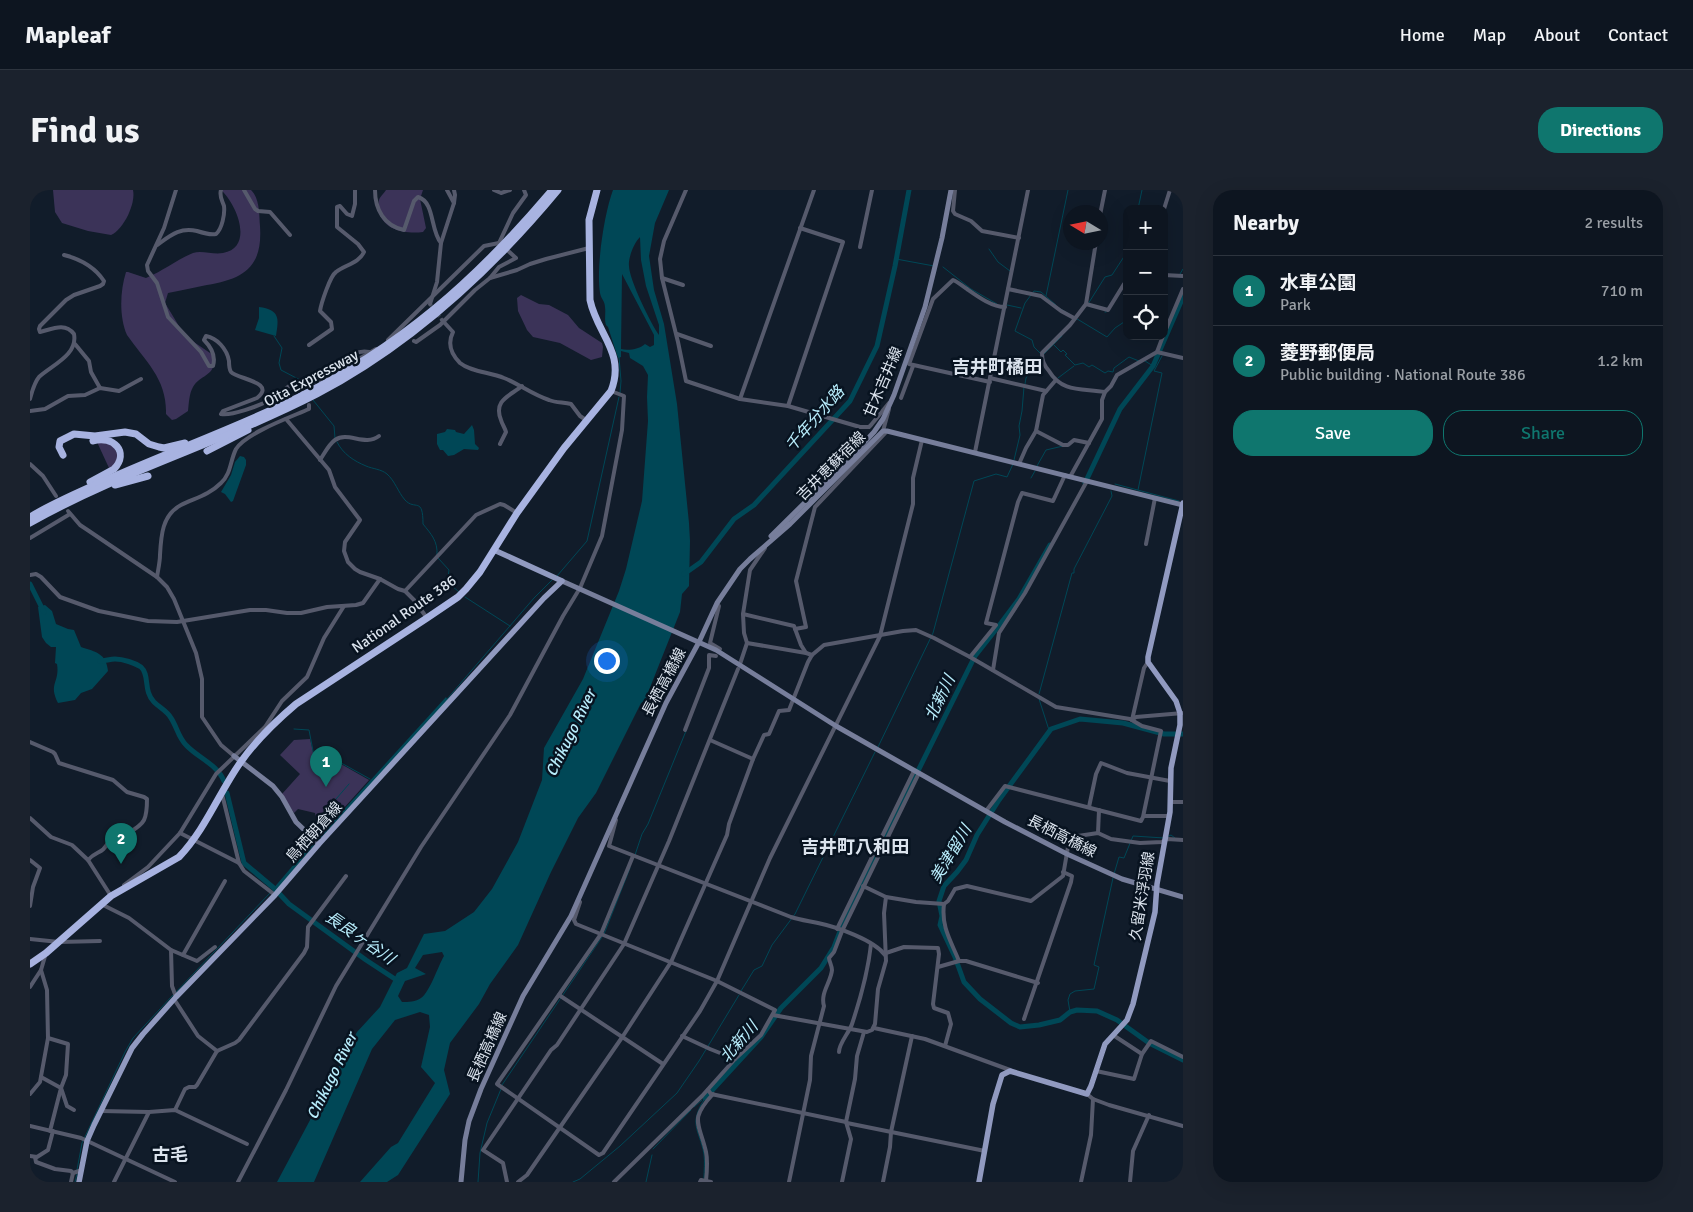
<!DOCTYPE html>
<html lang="en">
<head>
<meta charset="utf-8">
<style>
  :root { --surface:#0d1520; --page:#1b222d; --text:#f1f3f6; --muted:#9a9fa5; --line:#2d343e; --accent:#0f766e }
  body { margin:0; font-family:Signika,"Noto Sans JP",sans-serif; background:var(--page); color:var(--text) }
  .controls { position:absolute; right:15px; top:15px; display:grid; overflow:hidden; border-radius:10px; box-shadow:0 5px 20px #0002 }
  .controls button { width:45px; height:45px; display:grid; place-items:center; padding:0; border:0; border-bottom:1px solid var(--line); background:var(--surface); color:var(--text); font:25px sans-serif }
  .compass { position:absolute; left:1033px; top:15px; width:45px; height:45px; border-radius:50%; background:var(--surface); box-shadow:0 5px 20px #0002; rotate:280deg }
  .you { position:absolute; left:576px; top:470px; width:18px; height:18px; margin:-12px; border:4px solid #fff; border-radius:50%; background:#1a73e8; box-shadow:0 0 0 8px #1a73e833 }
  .badge { display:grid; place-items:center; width:32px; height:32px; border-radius:50%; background:var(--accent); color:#fff; font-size:16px; font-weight:700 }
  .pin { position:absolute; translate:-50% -41px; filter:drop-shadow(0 1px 2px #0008) }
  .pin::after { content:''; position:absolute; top:26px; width:18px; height:15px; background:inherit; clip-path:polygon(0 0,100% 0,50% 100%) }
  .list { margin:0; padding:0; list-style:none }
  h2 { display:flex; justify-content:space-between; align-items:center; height:65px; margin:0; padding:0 20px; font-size:21px }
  h2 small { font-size:16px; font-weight:400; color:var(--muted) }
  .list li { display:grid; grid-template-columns:32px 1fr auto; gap:15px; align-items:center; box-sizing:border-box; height:70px; padding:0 20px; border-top:1px solid var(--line) }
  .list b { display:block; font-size:19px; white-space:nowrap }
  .list p { margin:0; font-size:16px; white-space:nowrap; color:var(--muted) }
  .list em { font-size:16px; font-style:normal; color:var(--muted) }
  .actions { display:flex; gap:10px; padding:15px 20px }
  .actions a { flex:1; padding:11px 0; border:1px solid var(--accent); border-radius:20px; text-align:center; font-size:18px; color:var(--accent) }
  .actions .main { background:var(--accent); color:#fff }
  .icon { flex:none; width:28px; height:28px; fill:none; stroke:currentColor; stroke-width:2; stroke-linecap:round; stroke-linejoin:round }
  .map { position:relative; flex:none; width:1153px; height:992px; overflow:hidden; border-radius:20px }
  header { display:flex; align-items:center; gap:30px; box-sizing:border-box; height:70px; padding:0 25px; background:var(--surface); border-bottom:1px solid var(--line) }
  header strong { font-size:24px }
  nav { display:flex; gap:28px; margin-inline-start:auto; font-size:18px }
  .intro { display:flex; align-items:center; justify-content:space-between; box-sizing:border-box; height:120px; padding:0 30px }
  h1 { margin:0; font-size:35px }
  .button { padding:12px 22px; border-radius:20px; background:var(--accent); color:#fff; font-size:18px; font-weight:700 }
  main { display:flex; gap:30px; padding:0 30px }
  aside { flex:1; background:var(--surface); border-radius:20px; box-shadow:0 5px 20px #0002 }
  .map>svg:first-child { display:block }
  .green { fill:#3b3358 }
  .water { fill:#004756; fill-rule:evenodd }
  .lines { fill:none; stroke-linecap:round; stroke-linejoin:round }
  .stream { stroke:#004756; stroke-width:1 }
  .river { stroke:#004756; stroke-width:5 }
  .street-tunnel { stroke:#2f3a47; stroke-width:4; stroke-dasharray:4 2; stroke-linecap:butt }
  .street { stroke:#565a6c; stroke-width:4 }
  .secondary { stroke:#777e9b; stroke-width:5 }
  .primary { stroke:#919ac0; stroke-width:5.5 }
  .highway { stroke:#a8b3e1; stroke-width:7 }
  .labels { text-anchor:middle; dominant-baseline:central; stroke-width:5; stroke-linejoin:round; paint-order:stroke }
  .street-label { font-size:15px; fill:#dbe3ed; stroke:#081320 }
  .water-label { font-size:16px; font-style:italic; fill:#b8edfc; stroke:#081320 }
  .quarter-label { font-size:18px; font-weight:bold; fill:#dbe3ed; stroke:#081320 }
</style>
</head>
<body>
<header>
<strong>Mapleaf</strong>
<nav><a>Home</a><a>Map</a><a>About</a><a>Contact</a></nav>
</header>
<div class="intro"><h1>Find us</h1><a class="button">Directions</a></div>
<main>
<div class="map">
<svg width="1153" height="992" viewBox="0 0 1153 992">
  <rect width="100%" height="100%" fill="#111c2a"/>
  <!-- green -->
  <g class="green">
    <path d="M23,0H103C106,13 94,39 81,45L58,41L32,33L25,22Z"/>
    <path d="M191,0H221C230,9 229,24 230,36C233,80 211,90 172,96C161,98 150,101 138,103L135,113L155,146L183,165C188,186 171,184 163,197C159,204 159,213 158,221L146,229L142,230L136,224C137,189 116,172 97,145C89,127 90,101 96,82H98L116,88C133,81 146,70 163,63C172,60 183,65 193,63C225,57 206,13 191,0Z"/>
    <path d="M356,0H393L390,9L396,38L393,42C377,44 354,41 349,22C348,19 348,14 349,10C350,7 354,3 356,0Z"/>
    <path d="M491,105L509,114L519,115L538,125L549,138L572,153L573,157L572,167L561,170L530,153L503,147L497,140L488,121L487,108Z"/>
    <path d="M67,252L82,254L88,265L85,275L79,278Z"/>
    <path d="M280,549L284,566L304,570L339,590L287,648L283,645L288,638L285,623L268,619L264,623L252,604L270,584L250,565L264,550Z"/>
  </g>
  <!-- water -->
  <g class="water">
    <path d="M583,0H639L625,33L619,66L624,100L634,134L647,214L659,333L660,351L659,396L652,404L650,422L619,500V508L611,513L566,603L548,628L521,682L488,755L460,794L449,814L420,853L414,880L420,904L368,985L357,992H330L361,957L368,953L405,893L391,877L400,837L399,825L390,822L365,830L342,859L284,992H247L327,842L350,817L367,783L377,778L394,744L415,741L444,722L462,699L488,652L512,590L514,558L553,489L589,401L596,379L612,311L618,231L617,207L618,185L613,176L600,168L599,163L591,161V167L588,168L578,137L576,135C574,128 576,124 575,117C575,111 571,109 570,103C566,78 574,24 583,0ZM610,47L611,70L616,96L629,135V145C621,134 599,89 599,76C598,68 604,53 610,47ZM592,84L624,145V155L620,157L615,154C610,159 598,161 591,159ZM412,762L414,766C408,776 400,802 391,808C386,812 378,812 372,812L368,806L375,791L396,784L385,778L393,765Z"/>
    <path d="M229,117C250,120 249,128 246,146L225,140L229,128Z"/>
    <path d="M442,235L444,240L445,254L449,258L448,260L434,259L424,265L418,266L413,260H410L407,254V244L415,242L417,239L425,240L426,242L434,244Z"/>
    <path d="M210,266L214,267L216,270V275L203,311L201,312L195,304L191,302L201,285L205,272Z"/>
    <path d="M15,415L22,421L26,434L38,439L44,440L51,457C66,462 76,463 78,481L62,499L51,503L45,510L28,513C18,493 30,493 27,474L25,473L26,457H21L16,453L12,447L8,417Z"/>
    <path d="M416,507L418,511L288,651L287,649Z"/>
    <path d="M283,652L285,654L244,703L242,700Z"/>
  </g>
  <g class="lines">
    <!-- stream -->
    <g class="stream">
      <path d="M1108,19L1112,0"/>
      <path d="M959,59L968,72L980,81"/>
      <path d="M866,69L904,76"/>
      <path d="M913,77L941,99L967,114"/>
      <path d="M1150,84L1153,79"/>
      <path d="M1016,106L1038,0"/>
      <path d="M1058,114L1075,87L1082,85L1097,62"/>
      <path d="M977,115L991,118"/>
      <path d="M1029,118L1077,147L1085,138L1097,130"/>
      <path d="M1075,122H1076"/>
      <path d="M244,146L252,158L249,173L251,180L272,191L274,195"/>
      <path d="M1024,155L1031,162L1033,160L1037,164L1035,165L1045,175L1053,173L1059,177L1062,175L1075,183L1078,181L1083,182L1084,178L1099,167L1109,171"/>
      <path d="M1010,163L1004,157L1002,150L985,141L995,113L1004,101L1011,102L1026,115"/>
      <path d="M1128,164V165"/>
      <path d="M1013,165L1032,146"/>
      <path d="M589,167L591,191L590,203"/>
      <path d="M1115,171L1123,176"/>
      <path d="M1028,188L1044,176"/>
      <path d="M995,194L996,188L1010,167"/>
      <path d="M283,210L304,236L305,248"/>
      <path d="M307,252C313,264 324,271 336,276C343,279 351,279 357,284C365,291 368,302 375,310C385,321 393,306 393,334C401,344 408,351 407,365"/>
      <path d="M984,270L990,245L989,236L992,221L994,197"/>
      <path d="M1007,276L1016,260L1033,256"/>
      <path d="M1001,288L1005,281"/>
      <path d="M1085,294L1149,311"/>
      <path d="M1108,300L1132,183L1124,181L1132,166"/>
      <path d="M408,368L419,380C417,395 418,392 429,402"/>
      <path d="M527,386L557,351L589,207"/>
      <path d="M435,407L480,436"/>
      <path d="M1009,504L1042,383H1044V379L1082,306L1081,301"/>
      <path d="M417,509L504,408L522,390"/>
      <path d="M1009,509L1019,540"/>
      <path d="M264,539L279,540L284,566L304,569L340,589"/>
      <path d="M848,557L903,443L944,291L966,284L977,287L983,274"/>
      <path d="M292,644V637L300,616L319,594"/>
      <path d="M1137,647L1141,645L1145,648"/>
      <path d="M605,665L612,644L618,634L656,541"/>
      <path d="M1084,684L1089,667L1094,668L1103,646L1134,648"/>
      <path d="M574,744L600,678"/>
      <path d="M711,801L724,780L732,776L742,755L765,724L845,562"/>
      <path d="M146,802L240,703"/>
      <path d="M1040,822L1038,810L1040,804L1045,801L1064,799L1069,777L1064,775L1083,688"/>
      <path d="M472,895L572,747"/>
      <path d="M664,917L672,910"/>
      <path d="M623,959L661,920"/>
      <path d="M47,980L52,953L95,862L103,848L143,805"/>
      <path d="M674,988C674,981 675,972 674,964C669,938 658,935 675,908"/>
      <path d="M45,992L47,984"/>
      <path d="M448,992L450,963L457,933L471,899"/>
      <path d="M543,992L550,989L590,956L647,903L669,871L709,805"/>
      <path d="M616,992L622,965"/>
    </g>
    <!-- river -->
    <g class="river">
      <path d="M1055,293L1090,219L1123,176L1153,107"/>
      <path d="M654,384L671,372L704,329L724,315L820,211L847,156L865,76L879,0"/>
      <path d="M0,394L14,422"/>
      <path d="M70,471C75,471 80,469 85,469C93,469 105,473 111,477C120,485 113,501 124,512C130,518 137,521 141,528C147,537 148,547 156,555C168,568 187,574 194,591"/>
      <path d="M1153,544H1134L1093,533L1050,529L1021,539L969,610L947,645L936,670L927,682L914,696L909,711L912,726L910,735L925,767L934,792L950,809L981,833L990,837L1009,835L1030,830L1040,822L1047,820L1067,821L1087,830L1119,853L1153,870"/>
      <path d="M197,603L214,673L245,699L259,714L336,770L368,791"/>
      <path d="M675,908L731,847L751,818L791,778L804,757L816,726L945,466L971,433L989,409L1020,355"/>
    </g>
    <!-- street-tunnel -->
    <path class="street-tunnel" d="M400,114L412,130"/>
    <!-- street -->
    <g class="street">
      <path d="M146,0L134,38L117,75L118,81L127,93L138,127L171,162L179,176H183C186,166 181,157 174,150L176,146C187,148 197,159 199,171C199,174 199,179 201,182C207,189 247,192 227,208L193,221L191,224C202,226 228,216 238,211C248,205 257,196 268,191L272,200"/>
      <path d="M214,0L225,19L228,21L240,22L260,45"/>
      <path d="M345,0C345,19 354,36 374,40L384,11L388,7C405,12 400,40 411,53"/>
      <path d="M417,0L424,13"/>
      <path d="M464,0L471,3L480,0"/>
      <path d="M656,0L634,51L630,69L632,88L648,152L656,191L710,209L758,216L830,237H839L841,235L859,213"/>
      <path d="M925,0L923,21L925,24L941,31L952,41L989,48"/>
      <path d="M1134,19L1140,0"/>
      <path d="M1070,25L1075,0"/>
      <path d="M1066,52L1056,114L1040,135L1012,163C1012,171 1014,175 1019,181C1032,203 1053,198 1075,202"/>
      <path d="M469,53L483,23L496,5L494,0"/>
      <path d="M127,55C141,45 150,37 167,41C173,43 180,45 186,44C192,39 195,24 194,16C192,10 189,6 191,0"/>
      <path d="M830,57L842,0"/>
      <path d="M1134,85L1153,86"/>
      <path d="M460,88L487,80L500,74L516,69L559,58"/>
      <path d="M632,88L653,95"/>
      <path d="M978,99L1011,106L1031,121L1044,128"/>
      <path d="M400,114L407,92L411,53L424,13L425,5L424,0"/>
      <path d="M1056,114L1078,120L1094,94H1097"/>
      <path d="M412,130L423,142C417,154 421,164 430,173C441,182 460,182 474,188C489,194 503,205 519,210C526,213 534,212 541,214L550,226L556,230"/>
      <path d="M647,144L681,156"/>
      <path d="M1134,144L1153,99"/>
      <path d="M358,150L454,56L469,53"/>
      <path d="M384,151L386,152L410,135L445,100L460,88L469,77L486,68L476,59"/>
      <path d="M45,154L59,171L61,182L70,198"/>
      <path d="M279,155L302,139L301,132L290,121C291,114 300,86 306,82C315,75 329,73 334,62L328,54L307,37V17L310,16L317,24L322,26L325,14V0"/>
      <path d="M1127,162L1153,168"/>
      <path d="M322,173L346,159"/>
      <path d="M306,176C316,169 326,159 339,162"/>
      <path d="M960,188L1016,201"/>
      <path d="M960,192L879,174L903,109L923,90C928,92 932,96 937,99C947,106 962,117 975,117"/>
      <path d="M271,198L308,182"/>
      <path d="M871,208L883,176"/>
      <path d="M0,209C2,202 4,193 9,187C22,175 48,165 44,144C35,132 22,139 10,142L9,139L10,136L36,110L44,105L70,96L73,94L74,91C64,76 50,69 34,65"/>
      <path d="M710,209L784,0"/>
      <path d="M758,216L813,52L770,38"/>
      <path d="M0,221L15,219L38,206L55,205L70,198L89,201L111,189"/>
      <path d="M256,229L299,280L305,297L330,330L315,352L314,361L318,372L325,379L330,382L350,389L368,399L375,401L384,410L397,428"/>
      <path d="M853,241L859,219"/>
      <path d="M1006,241L1033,255H1038L1044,250L1059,253"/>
      <path d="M470,254L476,242C475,238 472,234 471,230C463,210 480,206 492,196"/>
      <path d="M945,262L998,0"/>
      <path d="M290,270C294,264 299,254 305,250C318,241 335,257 349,246"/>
      <path d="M0,274L13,286L26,306"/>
      <path d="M989,274L996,258L1006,241L1013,205L1025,191"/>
      <path d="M1040,287L1072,229V210L1075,202L1081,196L1087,185L1127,162L1133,146"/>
      <path d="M38,321L50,335L59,341L127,387L137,397L144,409L166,463L172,489V527L191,555L204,566"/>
      <path d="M0,348L40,324"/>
      <path d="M1116,354L1125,308"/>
      <path d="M0,385L6,384L11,387L30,407L69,421L118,431L147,432L220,420H236L257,423H271L297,417L326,415L333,413L350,389"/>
      <path d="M127,387C128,380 130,372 130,365C131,346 132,325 151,315C165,308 179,305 191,293C201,284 200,271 206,259C216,243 261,227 279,219V215"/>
      <path d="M375,401L446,325L470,314L474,315L487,323"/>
      <path d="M687,413L689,416L680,453L690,459"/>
      <path d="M713,424L764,436L771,455L776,463L782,465"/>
      <path d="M765,439L776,437L766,391L785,317L857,241"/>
      <path d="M717,453L776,463"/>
      <path d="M940,467L966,435L956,433L988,312L992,303L1023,311L1035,285"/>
      <path d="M710,474L717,453L714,443L713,424L720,380L735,358"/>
      <path d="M963,480L969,443L995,403L1057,291"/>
      <path d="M1102,530L1114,478L1118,472"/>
      <path d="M1102,530L1106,527L1153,523"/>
      <path d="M655,540L679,478V465L686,466"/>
      <path d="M680,550L723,569"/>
      <path d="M0,552L23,562L25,564L29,573L83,590L97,602L114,607L117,609C117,615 117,624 114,630C110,638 89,649 79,651C72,665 67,660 58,670"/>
      <path d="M192,604L209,673L214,681L245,705"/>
      <path d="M1140,612H1153"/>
      <path d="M1059,617L1066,584L1071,573L1097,583L1140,591"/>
      <path d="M1114,626H1139"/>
      <path d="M0,628L21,647L42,655L58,670L81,706"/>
      <path d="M586,630L579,656L761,727C770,730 779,731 788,733C807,737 844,750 855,765"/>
      <path d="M150,643L209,673"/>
      <path d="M1068,643L1069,620"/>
      <path d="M603,666L571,744L467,894L569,965L573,963L670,821L687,791L740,668L850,446L883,314V288L892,250"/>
      <path d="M0,670L10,678L3,697L0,716"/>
      <path d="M94,695L118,677L150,643L186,584L235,537L252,511L277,487L294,448L314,416"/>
      <path d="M833,696L856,707L886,712L914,714"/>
      <path d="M550,712L544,730L546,734L687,791L745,820L731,845L705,869L672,906L584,992"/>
      <path d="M71,714L99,728L141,760L142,796L146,807"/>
      <path d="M807,739L884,581"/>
      <path d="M0,749L29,752L70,751"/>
      <path d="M141,760L167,771L185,757"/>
      <path d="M856,763L874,757L908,758L909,764L903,814L904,818L918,823L921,834L915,856"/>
      <path d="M153,765L195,691"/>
      <path d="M929,771C921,751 911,737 914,714L918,711L925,699L937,696L1001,711L1033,686L1039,651L1041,647L1068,643L1081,649L1110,653L1132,652L1137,649L1153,650"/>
      <path d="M929,771H936L1008,793"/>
      <path d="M908,777L929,771"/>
      <path d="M0,797L11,780"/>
      <path d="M529,805L633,874"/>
      <path d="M144,809L168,846L187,861"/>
      <path d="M743,825L837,842L842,840L845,834L848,799L856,771L854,723L856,707"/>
      <path d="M994,829L1041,692L1042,686L1033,682"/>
      <path d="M844,838L895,849L980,880"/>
      <path d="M1083,845L1112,864"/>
      <path d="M652,846L680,859L705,869"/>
      <path d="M18,848L38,854L36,885L31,898L37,916L44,920"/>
      <path d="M809,862C809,853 819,843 822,834C831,807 838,782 841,754"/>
      <path d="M1066,881L1104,889L1112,864L1121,851L1153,867"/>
      <path d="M11,887L31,898L20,941"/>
      <path d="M678,900L681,904L816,932"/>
      <path d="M0,904L10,892L18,848L17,800L11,780L16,763"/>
      <path d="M1057,904L1063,909L1079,915L1153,936"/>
      <path d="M145,920L155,899L159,897H165L167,895L187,861L205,853L209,850L274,763L277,757L278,737L316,686"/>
      <path d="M71,921L119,922L145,920L217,954"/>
      <path d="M817,933L955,961"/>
      <path d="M0,936L51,948L145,992"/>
      <path d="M0,966L7,967L18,960L23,941"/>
      <path d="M5,967L6,972L25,979L41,981L43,983L52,980"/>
      <path d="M676,991C677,981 678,971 676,962C669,932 659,930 683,904"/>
      <path d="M41,992L43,983"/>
      <path d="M84,992L119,922"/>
      <path d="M208,992L256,900L306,796L391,657L480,525L533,426L550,398L572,346L592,240L594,206L581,201"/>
      <path d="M477,992L473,973L453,960L521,860L527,855L594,754L639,651L708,479"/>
      <path d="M488,992L497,985L593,846L641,772L697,645L699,634L723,569L734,545L739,544L749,521L759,520L778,472L782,465L794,455L873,441L886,440L904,448L940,467L1026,517L1100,529L1112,536L1131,541L1113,627L1111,631L975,596L956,621"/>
      <path d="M670,992L671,990L681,992"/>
      <path d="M759,992L780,890L781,866L794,816C790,803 801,792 802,780C802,776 799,771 799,768L804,762L812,741L889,583"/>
      <path d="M812,992L821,949L816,932L825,889L827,866L834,842"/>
      <path d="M853,992L860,957L861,942L882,846"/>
      <path d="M1051,992L1061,945L1063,909"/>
      <path d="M1100,992L1103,961L1119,925"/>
    </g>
    <!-- secondary -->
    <g class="secondary">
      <path d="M741,346L819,269L844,242L853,229L864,205L895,117L912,48L921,0"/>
      <path d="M532,391L686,460L806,536L975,632L1037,664L1092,689L1153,707"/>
      <path d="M204,566L243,596L252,607L266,632L289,654"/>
      <path d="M431,992L435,950L439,931L451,899L493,806L541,726L636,513L669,452L687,413L710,379L720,369L760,334L853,241H857L1153,315"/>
    </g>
    <!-- primary -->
    <g class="primary">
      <path d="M49,992L57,951L64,935L102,858L113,844L146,807L245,705L289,654L514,408L532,391L464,360"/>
      <path d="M949,992L963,914L972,885L980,881L1057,904L1061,896L1075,854L1097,830L1103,814L1125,722L1127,694L1140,622L1141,578L1150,535V523L1146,511L1118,472V467L1153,313"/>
    </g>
    <!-- highway -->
    <g class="highway">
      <path d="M177,261L218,240"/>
      <path d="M33,265L29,257L30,251L44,244L65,246L95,242L106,244L119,254L129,257L134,258L155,253"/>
      <path d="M60,292L84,279C100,262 83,245 63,251"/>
      <path d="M85,295L118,286"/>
      <path d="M0,327C18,316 38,307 58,298C125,267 196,242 263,210C370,157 445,91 522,0"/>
      <path d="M0,333C92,281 194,252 287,204C382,154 460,82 528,0"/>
      <path d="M0,774L16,763L81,706L149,667C175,640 189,603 210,573C226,550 246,531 266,514L397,428L428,407L436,399L450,382L487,323L534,258L581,201C596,163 567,144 560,110L559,30L567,0"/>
    </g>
  </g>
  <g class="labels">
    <!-- street labels -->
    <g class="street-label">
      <text transform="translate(281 188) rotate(-28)">Oita Expressway</text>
      <text transform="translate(853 192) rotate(-67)">甘木吉井線</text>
      <text transform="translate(801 276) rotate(-45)">吉井恵蘇宿線</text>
      <text transform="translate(374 424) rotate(-35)">National Route 386</text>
      <text transform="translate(634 492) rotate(-62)">長栖高橋線</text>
      <text transform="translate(284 642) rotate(-48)">鳥栖朝倉線</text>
      <text transform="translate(1032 646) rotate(27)">長栖高橋線</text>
      <text transform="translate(1112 706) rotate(-81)">久留米浮羽線</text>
      <text transform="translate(457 857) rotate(-66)">長栖高橋線</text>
    </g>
    <!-- water labels -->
    <g class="water-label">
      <text transform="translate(785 229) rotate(-49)">千年分水路</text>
      <text transform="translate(910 508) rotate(-64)">北新川</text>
      <text transform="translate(541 543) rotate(-64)">Chikugo River</text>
      <text transform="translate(921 664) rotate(-59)">美津留川</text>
      <text transform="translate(330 748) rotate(35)">長良ヶ谷川</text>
      <text transform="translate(709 852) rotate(-49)">北新川</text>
      <text transform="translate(302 886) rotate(-64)">Chikugo River</text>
    </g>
    <!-- quarter labels -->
    <g class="quarter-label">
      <text x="967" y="177">吉井町橘田</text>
      <text x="825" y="657">吉井町八和田</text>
      <text x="140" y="965">古毛</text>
    </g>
  </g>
</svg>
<div class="controls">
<button>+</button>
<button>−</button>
<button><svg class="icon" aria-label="locate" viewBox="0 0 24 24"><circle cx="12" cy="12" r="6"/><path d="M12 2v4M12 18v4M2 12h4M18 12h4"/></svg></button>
</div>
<svg class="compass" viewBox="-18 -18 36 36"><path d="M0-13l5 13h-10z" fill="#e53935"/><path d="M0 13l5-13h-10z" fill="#9a9fa5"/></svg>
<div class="you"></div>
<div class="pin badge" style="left:296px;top:597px">1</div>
<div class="pin badge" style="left:91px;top:674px">2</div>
</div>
<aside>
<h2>Nearby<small>2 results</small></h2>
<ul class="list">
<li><span class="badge">1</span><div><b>水車公園</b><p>Park</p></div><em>710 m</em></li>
<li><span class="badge">2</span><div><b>菱野郵便局</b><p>Public building · National Route 386</p></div><em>1.2 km</em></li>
</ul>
<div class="actions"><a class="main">Save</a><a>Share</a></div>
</aside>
</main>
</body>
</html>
